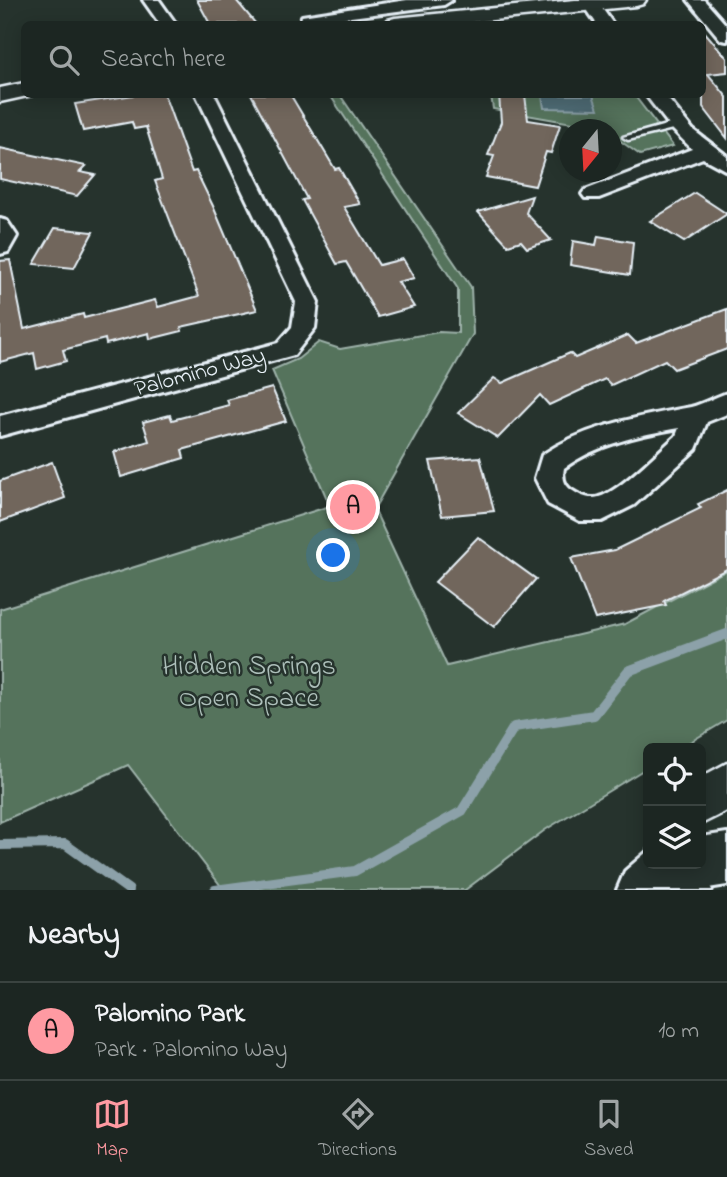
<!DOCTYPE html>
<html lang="en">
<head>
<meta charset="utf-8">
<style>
  :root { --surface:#1c2622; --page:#252e2a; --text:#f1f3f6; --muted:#a0a5a5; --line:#3a4340; --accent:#ff9aa2 }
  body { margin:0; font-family:"Indie Flower",sans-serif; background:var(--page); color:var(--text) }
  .controls { position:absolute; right:21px; bottom:21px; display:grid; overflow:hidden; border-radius:10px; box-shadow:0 4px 18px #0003 }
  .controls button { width:63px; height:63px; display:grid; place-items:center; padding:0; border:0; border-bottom:2px solid var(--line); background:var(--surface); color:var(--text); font:35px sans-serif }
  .compass { position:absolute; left:559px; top:119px; width:63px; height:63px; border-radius:50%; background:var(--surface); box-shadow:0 4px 18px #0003; rotate:198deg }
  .you { position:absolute; left:334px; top:556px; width:24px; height:24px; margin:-18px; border:5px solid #fff; border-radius:50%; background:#1a73e8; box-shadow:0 0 0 10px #1a73e833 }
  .badge { display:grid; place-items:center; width:46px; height:46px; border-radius:50%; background:var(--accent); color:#111; font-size:23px; font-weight:700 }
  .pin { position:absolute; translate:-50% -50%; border:4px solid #fff; box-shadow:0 2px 7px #0006 }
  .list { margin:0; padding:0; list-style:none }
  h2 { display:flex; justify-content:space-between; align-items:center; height:91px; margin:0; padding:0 28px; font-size:30px }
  h2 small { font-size:23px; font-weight:400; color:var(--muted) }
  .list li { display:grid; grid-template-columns:46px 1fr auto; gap:21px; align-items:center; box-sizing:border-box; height:98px; padding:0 28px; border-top:2px solid var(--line) }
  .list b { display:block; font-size:26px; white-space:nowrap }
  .list p { margin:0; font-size:23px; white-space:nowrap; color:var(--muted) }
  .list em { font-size:23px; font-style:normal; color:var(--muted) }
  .icon { flex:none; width:38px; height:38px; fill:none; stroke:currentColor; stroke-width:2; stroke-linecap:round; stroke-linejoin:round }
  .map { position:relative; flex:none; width:727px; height:890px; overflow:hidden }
  .search { position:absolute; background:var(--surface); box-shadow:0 4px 18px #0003; left:21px; right:21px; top:21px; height:77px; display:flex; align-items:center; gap:18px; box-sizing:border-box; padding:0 24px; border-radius:10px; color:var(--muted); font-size:26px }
  .sheet { height:189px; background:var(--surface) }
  nav { display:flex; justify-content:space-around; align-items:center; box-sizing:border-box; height:98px; border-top:2px solid var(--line); background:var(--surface); font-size:19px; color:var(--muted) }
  nav a { display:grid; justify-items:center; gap:4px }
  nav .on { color:var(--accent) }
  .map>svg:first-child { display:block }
  .green { fill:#54735c; stroke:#9eb2aa; stroke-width:2 }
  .water { fill:#4f6c75; stroke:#8ca1a9; stroke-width:2 }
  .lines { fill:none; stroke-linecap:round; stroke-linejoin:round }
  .stream { stroke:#8ca1a9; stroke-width:10 }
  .building { fill:#71665c; stroke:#e8f1f8; stroke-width:2 }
  .service-casing { stroke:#e8f1f8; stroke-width:5 }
  .minor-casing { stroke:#e8f1f8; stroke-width:6 }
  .tertiary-casing { stroke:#e8f1f8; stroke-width:5 }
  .secondary-casing { stroke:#e8f1f8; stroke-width:6 }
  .service { fill:#26332d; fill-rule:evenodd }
  .minor { fill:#26332d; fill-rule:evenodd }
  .tertiary { fill:#26332d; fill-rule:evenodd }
  .secondary { fill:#26332d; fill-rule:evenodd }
  .labels { text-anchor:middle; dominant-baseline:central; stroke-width:5; stroke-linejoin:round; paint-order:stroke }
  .street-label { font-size:23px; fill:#e8f1f8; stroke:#26332d }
  .near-park-label { font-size:28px; fill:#adbfba; stroke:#26332d }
</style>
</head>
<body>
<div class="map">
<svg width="727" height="890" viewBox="0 0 727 890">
  <rect width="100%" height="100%" fill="#26332d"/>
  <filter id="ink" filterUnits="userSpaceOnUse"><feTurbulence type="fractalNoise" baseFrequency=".0143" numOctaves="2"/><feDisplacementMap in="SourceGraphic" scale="14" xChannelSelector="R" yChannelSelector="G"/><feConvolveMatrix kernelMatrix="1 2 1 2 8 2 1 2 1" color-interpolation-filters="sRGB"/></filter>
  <g filter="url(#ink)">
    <!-- green -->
    <g class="green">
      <path d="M330,95H340L471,287L473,334L374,509L447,666L625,624L727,570V720L680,748H648V767L545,830L465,890H224L128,765L0,822V609L330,506L272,370L298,359L319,342L340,349L439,332L458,333V289Z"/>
      <path d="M491,95H634L673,146L640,155L612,135V130L493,109Z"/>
    </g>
    <!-- water -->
    <path class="water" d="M542,95H593L598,109L544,108Z"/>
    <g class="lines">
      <!-- stream -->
      <g class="stream">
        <path d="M0,845L65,844L129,890"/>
        <path d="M215,890L355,871L462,811L514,727L594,715L628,671L727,634"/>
      </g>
    </g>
    <!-- building -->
    <g class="building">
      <path d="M197,0H236L256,24H210Z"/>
      <path d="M703,30L727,58V72L708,74L727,97V138L703,107Z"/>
      <path d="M140,94H164L192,172L196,171L213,206L257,310L181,327L182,331L150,339L149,333L106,344L105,339L63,350L66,361L37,369L34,353L0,362V261L10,260L24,329L83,314L84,318L155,300L158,307L199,296L155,181L162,179L146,127L134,129L132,122L83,131L75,104Z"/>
      <path d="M251,94H290L335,169L339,168L360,204L344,207L379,265L403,259L414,278L398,282L414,307L378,317L346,262L337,264L302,200L307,199Z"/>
      <path d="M499,94L525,95L528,120L560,125L551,153L546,152L535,186L486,177L494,156L488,155L501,122Z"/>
      <path d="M0,148L86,166L80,172L95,175L77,196L0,179Z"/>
      <path d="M695,193L727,214L684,242L650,221Z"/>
      <path d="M532,196L526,213L551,240L527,248L521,241L508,245L478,212Z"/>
      <path d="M55,228L93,232L74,268L34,264Z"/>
      <path d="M598,236L633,242L630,275L570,265L573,241L596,245Z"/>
      <path d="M727,309V349L674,369L665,360L611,385L605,379L549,405L540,395L498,438L458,413L494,378L502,383L570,353L575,358L628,335L636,343Z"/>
      <path d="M272,388L286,421L182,450L184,458L121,477L114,452L149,441L143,422L170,415L172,420L229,405L227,400Z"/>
      <path d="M480,457L494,511L442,516L430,461Z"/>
      <path d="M52,462L65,498L0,522V481Z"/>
      <path d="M727,490V569L664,601L666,605L595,619L571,558L615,550L701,508L698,504Z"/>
      <path d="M478,537L536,579L494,627L435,582Z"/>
    </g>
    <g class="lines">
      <!-- service casing -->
      <g class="service-casing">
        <path id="service" d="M677,122L682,125L681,127L628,140L623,137Z"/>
      </g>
      <!-- minor casing -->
      <g class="minor-casing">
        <g id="minor">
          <path d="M143,0H159L176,24H160Z"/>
          <path d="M407,0H452L444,5L320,21L316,24H300L302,16Z"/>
          <path d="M688,0H704L727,26V41L721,40Z"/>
          <path d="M585,1H597L613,24H597L583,4Z"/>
          <path d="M196,94H214L318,302L315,328L294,355L0,436V416L278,343L292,327L296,302Z"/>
          <path d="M645,94H664L693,130L727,156V171L703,158L599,198H585L582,194L585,190L692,149L672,129Z"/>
          <path d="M0,219L7,221L17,236L8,252L0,254Z"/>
          <path d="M727,393V414L707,422L696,449L634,505L602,521H580L548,504L535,478L542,455C586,425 639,417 691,407C703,404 715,397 727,393ZM679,428L676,436C659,451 619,492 599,497C589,500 581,496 573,491C564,486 562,478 564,468C597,444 639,435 679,428Z"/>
        </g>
      </g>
      <!-- tertiary casing -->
      <g class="tertiary-casing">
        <g id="tertiary">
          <path d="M575,0H646L643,4L636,6L452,24H385L388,20L395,18Z"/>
          <path d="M24,83V94L32,95L0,102V88Z"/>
          <path d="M727,763V811L701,824V777Z"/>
          <path d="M650,864H699L712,890H663Z"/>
        </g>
      </g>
      <!-- secondary casing -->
      <g class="secondary-casing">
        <path id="secondary" d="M727,833V885L696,890H617L625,871L648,851V864H701V837Z"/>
      </g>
      <!-- service -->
      <use href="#service" class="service"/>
      <!-- minor -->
      <use href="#minor" class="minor"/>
      <!-- tertiary -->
      <use href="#tertiary" class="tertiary"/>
      <!-- secondary -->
      <use href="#secondary" class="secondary"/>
    </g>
  </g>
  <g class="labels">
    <!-- street labels -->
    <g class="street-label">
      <text transform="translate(200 373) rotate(-15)">Palomino Way</text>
    </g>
    <!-- near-park labels -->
    <g class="near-park-label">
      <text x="249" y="667">Hidden Springs<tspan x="249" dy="32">Open Space</tspan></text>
    </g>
  </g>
</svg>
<div class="controls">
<button><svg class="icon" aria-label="locate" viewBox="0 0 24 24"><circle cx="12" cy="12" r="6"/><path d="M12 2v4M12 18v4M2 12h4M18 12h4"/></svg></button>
<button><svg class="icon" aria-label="layers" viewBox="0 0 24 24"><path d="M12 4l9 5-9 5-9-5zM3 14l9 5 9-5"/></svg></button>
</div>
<svg class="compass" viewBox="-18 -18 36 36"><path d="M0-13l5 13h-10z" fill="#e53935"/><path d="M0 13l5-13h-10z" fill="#a0a5a5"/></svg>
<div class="you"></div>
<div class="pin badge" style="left:353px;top:507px">A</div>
<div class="search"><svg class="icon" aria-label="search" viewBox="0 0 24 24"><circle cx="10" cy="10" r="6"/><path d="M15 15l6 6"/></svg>Search here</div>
</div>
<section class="sheet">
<h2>Nearby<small></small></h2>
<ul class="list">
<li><span class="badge">A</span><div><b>Palomino Park</b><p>Park · Palomino Way</p></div><em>10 m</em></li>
</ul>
</section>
<nav>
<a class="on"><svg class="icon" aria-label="map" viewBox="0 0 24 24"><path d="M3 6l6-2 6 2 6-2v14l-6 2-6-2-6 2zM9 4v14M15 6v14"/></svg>Map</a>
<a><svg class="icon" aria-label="directions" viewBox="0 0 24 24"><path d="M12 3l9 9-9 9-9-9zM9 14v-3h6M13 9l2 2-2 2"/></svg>Directions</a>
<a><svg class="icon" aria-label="saved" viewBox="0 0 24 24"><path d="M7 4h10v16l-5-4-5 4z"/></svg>Saved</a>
</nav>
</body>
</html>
